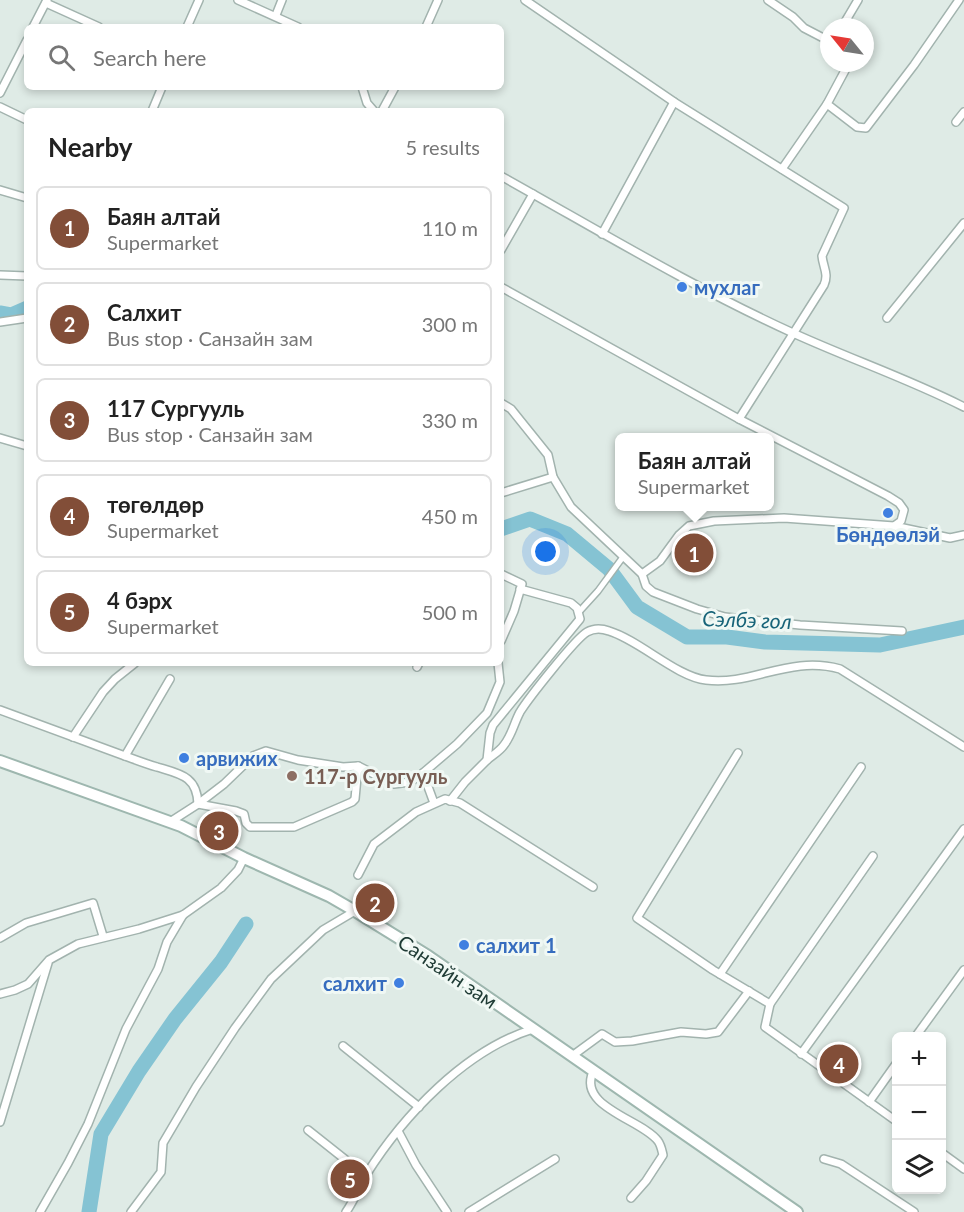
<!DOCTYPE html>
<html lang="en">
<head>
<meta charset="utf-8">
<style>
  :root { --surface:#fff; --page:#f2f2f2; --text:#222; --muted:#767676; --line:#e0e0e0; --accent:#824e38 }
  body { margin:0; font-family:Lato,sans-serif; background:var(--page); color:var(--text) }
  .controls { position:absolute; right:18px; bottom:18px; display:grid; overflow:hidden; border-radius:9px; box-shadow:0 3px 9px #0003 }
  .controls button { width:54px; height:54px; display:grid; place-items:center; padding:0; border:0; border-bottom:2px solid var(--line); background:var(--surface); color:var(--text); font:30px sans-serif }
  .compass { position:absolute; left:820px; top:18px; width:54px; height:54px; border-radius:50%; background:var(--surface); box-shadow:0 3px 9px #0003; rotate:300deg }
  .you { position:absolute; left:546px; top:552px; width:21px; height:21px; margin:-15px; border:4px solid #fff; border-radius:50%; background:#1a73e8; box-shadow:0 0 0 9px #1a73e833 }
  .badge { display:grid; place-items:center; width:39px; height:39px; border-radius:50%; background:var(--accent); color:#fff; font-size:20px; font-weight:700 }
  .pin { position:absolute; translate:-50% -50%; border:3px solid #fff; box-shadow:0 2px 6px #0006 }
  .popup { position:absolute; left:615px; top:433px; width:159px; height:78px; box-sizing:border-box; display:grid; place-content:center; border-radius:9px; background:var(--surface); filter:drop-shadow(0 2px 4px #0005); font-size:20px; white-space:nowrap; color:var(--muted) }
  .popup b { font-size:22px; color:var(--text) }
  .popup::after { content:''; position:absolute; left:50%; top:100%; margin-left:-12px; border:12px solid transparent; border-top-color:var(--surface) }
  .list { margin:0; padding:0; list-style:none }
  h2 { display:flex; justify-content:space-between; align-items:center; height:78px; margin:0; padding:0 24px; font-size:26px }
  h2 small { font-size:20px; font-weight:400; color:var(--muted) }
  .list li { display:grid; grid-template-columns:39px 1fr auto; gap:18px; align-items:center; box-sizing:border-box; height:84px; margin:0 12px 12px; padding:0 12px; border:2px solid var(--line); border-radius:9px }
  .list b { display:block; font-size:22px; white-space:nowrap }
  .list p { margin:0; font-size:20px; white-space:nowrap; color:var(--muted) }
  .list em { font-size:20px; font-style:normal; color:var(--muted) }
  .icon { flex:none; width:33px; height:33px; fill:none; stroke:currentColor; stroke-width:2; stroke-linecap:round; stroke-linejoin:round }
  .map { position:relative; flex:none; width:964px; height:1212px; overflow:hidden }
  .search { position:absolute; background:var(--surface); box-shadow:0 3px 9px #0003; left:24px; top:24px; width:480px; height:66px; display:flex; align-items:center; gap:15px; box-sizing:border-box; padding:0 21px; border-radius:9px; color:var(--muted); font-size:22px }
  .panel { position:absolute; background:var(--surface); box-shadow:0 3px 9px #0003; left:24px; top:108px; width:480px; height:558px; border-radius:9px }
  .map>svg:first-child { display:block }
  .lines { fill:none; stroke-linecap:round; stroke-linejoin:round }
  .river { stroke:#85c3d3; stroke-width:15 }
  .pedestrian-casing { stroke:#a2b3ae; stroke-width:8 }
  .minor-casing { stroke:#a2b3ae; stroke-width:10 }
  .secondary-casing { stroke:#9eb7af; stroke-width:14 }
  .pedestrian { stroke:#fff; stroke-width:5 }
  .minor { stroke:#fff; stroke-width:7 }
  .secondary { stroke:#fff; stroke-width:10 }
  .shop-dot { fill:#3f7fe0; stroke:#f0f8f4; stroke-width:2 }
  .education-dot { fill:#8d6e63; stroke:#f0f8f4; stroke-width:2 }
  .labels { text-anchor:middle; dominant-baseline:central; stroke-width:6; stroke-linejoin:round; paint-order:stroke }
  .shop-label { font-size:20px; font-weight:bold; fill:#366cbe; stroke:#f0f8f4; text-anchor:start }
  .education-label { font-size:20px; font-weight:bold; fill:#785e54; stroke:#f0f8f4; text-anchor:start }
  .street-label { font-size:20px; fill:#203c36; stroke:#f0f8f4 }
  .water-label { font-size:21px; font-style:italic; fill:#186479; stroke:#f0f8f4 }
</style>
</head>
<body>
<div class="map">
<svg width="964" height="1212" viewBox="0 0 964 1212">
  <rect width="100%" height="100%" fill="#dfebe6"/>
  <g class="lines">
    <!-- river -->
    <g class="river">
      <path d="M0,313L11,315L27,308"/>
      <path d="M501,529L530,519L567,534L609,569L637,607L687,637H727L765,642L880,645L964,627"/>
      <path d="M89,1212L101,1134L139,1071L175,1019L221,962L246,924"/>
    </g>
    <!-- pedestrian casing -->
    <g class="pedestrian-casing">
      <path id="pedestrian" d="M578,613L598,591L623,557"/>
    </g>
    <!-- minor casing -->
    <g class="minor-casing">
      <g id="minor">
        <path d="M238,0L298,27"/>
        <path d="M525,0L674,102L844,208L822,256C823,267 829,274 824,285L739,419"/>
        <path d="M768,0L793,17L804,28L829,41"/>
        <path d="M46,3L99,27"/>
        <path d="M276,15L282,0"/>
        <path d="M33,27L47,0"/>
        <path d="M187,27L199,0"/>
        <path d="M426,27L438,0"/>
        <path d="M842,27L858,0"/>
        <path d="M849,63L827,104L857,127L866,128L914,65L959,0"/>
        <path d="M362,87L367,103L374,111"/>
        <path d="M0,93L27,40"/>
        <path d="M0,107L27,120"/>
        <path d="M152,111L162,87"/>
        <path d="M382,111L395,87"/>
        <path d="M956,122L964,112"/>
        <path d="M782,169L827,104"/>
        <path d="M501,176C598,230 692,287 793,333C850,359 909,379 964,407"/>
        <path d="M0,190L27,198"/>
        <path d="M602,234L674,102"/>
        <path d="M501,250L533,194"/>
        <path d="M0,275L27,276"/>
        <path d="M501,287L739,419L888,496L899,503L904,510L901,521L894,526"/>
        <path d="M887,318L964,223"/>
        <path d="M0,322L27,318"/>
        <path d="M501,403L511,409L548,455L553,477L571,507L642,574L660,561L679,535L689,526L714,521L784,518L894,526L950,538L964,535"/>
        <path d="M0,438L27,446"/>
        <path d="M501,493L553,477"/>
        <path d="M501,574L522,584L514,611L501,641"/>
        <path d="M642,574L646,586L653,592L697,609L725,617L800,625L902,631"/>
        <path d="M417,667L419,663"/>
        <path d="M170,679L125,756C136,760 146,764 157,767C180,774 197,776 198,804L236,811L244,814L246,823L250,827H294L352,802L355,799L358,766"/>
        <path d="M0,710L125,756"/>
        <path d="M73,737L103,692L115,679L135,663"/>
        <path d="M738,753L637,918L713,970L770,1004L765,1027L896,1121"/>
        <path d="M487,760C493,755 500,751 504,745C512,735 514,723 520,712C528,699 575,639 587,632C594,628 601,628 609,631C639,640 677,677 706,680C752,686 789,655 840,669L964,747"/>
        <path d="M423,773L434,803"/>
        <path d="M450,801L465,782L487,760L490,733L493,725L580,619L577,608L571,603L520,589"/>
        <path d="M170,822L198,804L224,784L253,756L266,751L298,760L343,767L358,766L394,784L410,782L423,773L457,744L487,713L500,682L498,663"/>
        <path d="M358,875L374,844L416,812L445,799L460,803L593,887"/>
        <path d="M0,938L26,923L93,903L103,936"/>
        <path d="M720,974L861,767"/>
        <path d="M0,994L15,990L28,984L49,960L78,944L139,929L183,915L221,888L238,870L244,858"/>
        <path d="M770,1004L873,856"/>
        <path d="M916,1036L964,970"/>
        <path d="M343,1046L419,1107"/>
        <path d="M801,1054L964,829"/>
        <path d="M572,1056L602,1034L615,1042L632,1041L681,1032L706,1034L718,1032L749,991"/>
        <path d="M593,1072C577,1107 643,1120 658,1141C661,1145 662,1151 663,1155L646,1181L631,1198"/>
        <path d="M869,1102L896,1064"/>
        <path d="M0,1122L48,963"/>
        <path d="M308,1130L366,1176"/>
        <path d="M398,1131L416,1165L447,1212"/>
        <path d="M942,1153L964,1169"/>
        <path d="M824,1159L841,1164L914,1212"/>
        <path d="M40,1212L68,1163L88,1124L126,1029L158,969L167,942L183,915"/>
        <path d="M131,1212L161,1172L163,1143L196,1087L235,1028L271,979L323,930L355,911"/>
        <path d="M346,1212C354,1201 359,1187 366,1175C403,1116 465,1050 533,1029"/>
        <path d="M469,1212L555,1159"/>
      </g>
    </g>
    <!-- secondary casing -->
    <g class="secondary-casing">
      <path id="secondary" d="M0,761L181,826L244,858L329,896L355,911L428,956L797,1212"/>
    </g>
    <!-- pedestrian -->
    <use href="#pedestrian" class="pedestrian"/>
    <!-- minor -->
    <use href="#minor" class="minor"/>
    <!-- secondary -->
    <use href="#secondary" class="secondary"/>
  </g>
  <!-- markers -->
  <g class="shop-dot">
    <circle cx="682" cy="287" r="6"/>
    <circle cx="888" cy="513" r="6"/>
    <circle cx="184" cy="758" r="6"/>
    <circle cx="464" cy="945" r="6"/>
    <circle cx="399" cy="983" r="6"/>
  </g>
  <circle class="education-dot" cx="292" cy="776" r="6"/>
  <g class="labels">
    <!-- shop labels -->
    <g class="shop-label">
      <text x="694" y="287">мухлаг</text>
      <text x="888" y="534" text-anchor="middle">Бөндөөлэй</text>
      <text x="196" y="758">арвижих</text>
      <text x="476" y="945">салхит 1</text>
      <text x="387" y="983" text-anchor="end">салхит</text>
    </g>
    <!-- education labels -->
    <g class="education-label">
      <text x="304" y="776">117-р Сургууль</text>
    </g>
    <!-- street labels -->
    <g class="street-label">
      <text transform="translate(448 971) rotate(34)">Санзайн зам</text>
    </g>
    <!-- water labels -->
    <g class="water-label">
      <text transform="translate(747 619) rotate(2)">Сэлбэ гол</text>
    </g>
  </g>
</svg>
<div class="controls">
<button>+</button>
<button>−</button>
<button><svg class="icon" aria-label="layers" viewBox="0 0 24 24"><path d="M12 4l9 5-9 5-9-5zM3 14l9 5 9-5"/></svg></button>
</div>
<svg class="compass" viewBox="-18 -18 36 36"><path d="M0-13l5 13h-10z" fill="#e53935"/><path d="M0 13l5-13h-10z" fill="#767676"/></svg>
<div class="you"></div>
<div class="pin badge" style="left:694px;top:553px">1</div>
<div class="popup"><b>Баян алтай</b>Supermarket</div>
<div class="pin badge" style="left:375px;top:903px">2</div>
<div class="pin badge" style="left:219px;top:831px">3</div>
<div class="pin badge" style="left:839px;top:1064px">4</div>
<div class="pin badge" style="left:350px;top:1179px">5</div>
<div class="search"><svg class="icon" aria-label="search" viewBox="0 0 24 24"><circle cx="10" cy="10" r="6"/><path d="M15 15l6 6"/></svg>Search here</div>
<section class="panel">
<h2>Nearby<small>5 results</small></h2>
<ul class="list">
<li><span class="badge">1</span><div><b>Баян алтай</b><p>Supermarket</p></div><em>110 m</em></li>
<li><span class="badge">2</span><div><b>Салхит</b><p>Bus stop · Санзайн зам</p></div><em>300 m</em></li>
<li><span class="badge">3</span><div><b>117 Сургууль</b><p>Bus stop · Санзайн зам</p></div><em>330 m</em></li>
<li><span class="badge">4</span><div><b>төгөлдөр</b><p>Supermarket</p></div><em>450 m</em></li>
<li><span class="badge">5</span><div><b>4 бэрх</b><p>Supermarket</p></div><em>500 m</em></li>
</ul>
</section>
</div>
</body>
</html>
